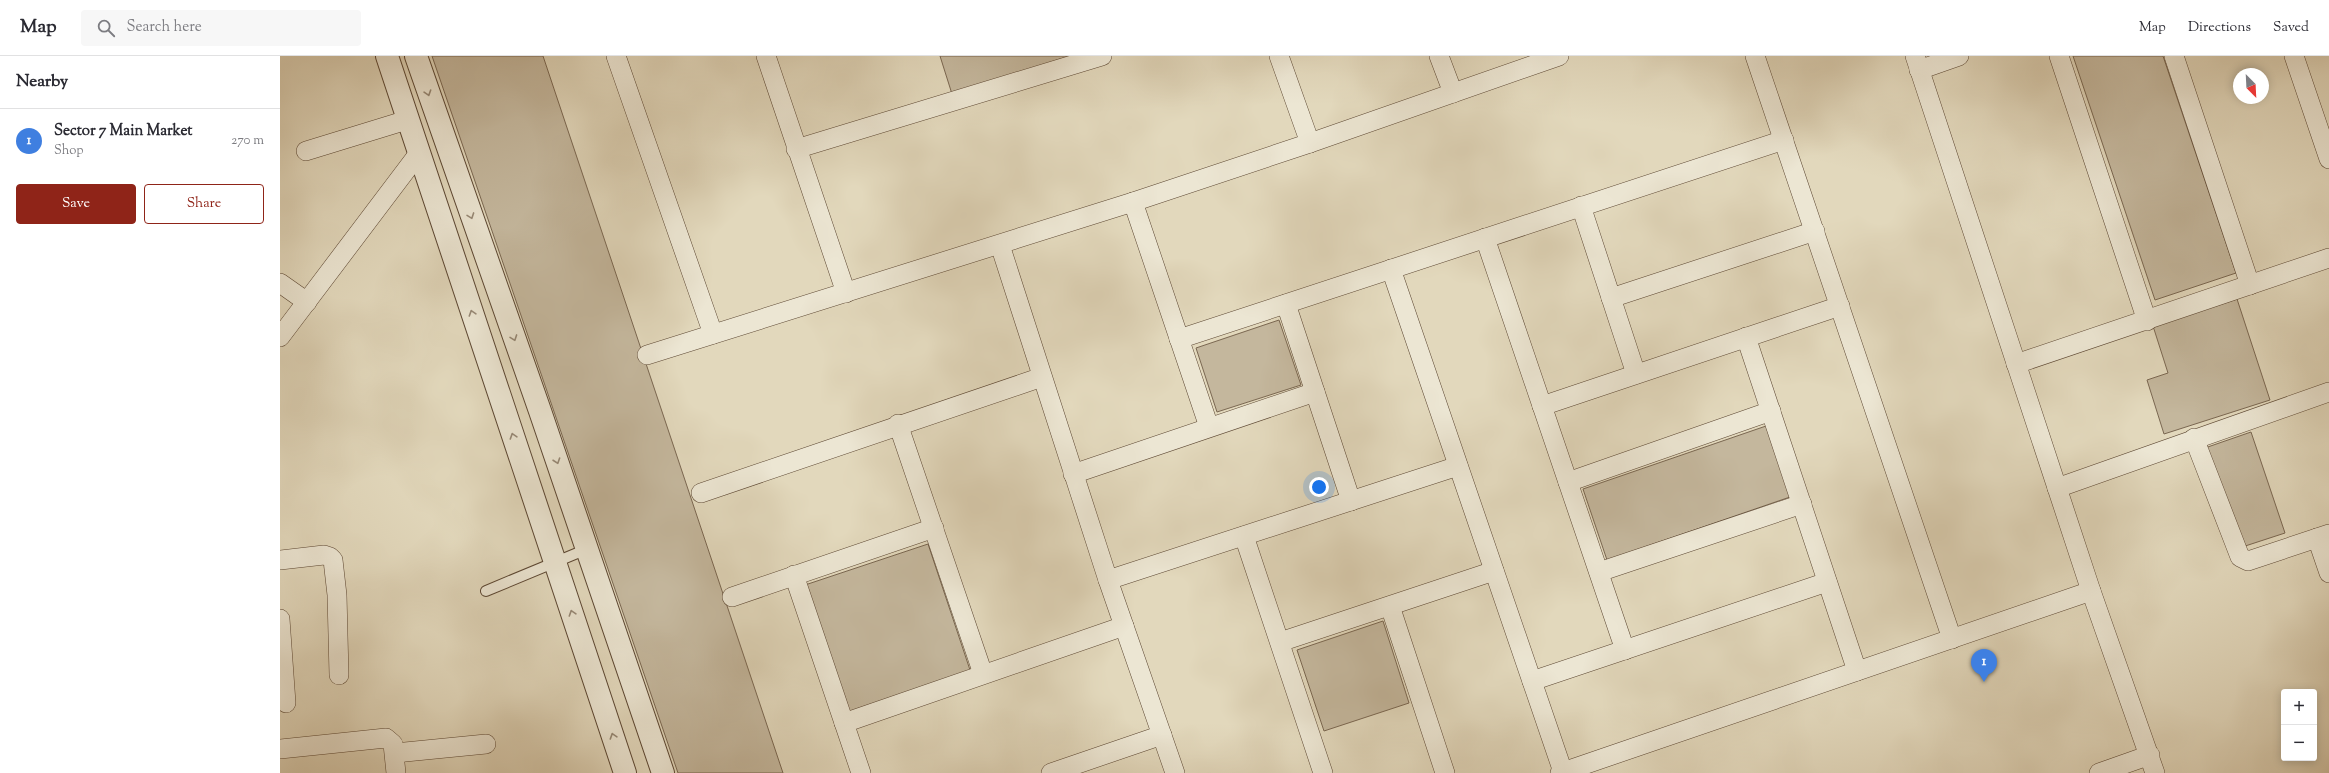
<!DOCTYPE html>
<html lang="en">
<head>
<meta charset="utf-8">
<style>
  :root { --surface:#fff; --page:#f7f7f7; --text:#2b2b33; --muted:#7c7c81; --line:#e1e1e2; --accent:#8f2418 }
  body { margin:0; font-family:"Sorts Mill Goudy",serif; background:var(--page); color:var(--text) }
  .controls { position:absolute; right:12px; bottom:12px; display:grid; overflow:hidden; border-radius:4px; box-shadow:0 2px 10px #0003 }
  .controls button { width:36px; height:36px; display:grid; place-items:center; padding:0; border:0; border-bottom:1px solid var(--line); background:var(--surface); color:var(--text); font:20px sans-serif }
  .compass { position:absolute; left:1953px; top:12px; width:36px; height:36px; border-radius:50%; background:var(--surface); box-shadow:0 2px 10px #0003; rotate:156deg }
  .you { position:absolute; left:1039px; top:431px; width:14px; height:14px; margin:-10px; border:3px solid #fff; border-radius:50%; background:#1a73e8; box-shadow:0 0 0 6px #1a73e833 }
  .badge { display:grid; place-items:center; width:26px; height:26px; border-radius:50%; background:var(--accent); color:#fff; font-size:13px; font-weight:700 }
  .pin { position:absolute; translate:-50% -33px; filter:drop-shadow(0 1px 2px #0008) }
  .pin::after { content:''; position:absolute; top:21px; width:14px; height:12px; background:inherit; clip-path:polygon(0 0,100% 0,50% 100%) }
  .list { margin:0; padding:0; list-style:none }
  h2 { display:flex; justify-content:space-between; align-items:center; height:52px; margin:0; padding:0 16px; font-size:17px }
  h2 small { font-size:13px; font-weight:400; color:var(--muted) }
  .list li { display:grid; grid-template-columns:26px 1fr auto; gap:12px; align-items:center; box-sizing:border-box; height:64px; padding:0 16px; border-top:1px solid var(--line) }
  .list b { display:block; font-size:15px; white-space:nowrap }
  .list p { margin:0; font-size:13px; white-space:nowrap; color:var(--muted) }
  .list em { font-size:13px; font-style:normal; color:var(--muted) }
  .actions { display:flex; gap:8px; padding:12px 16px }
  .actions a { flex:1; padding:9px 0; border:1px solid var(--accent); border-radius:4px; text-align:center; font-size:14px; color:var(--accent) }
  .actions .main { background:var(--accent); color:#fff }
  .icon { flex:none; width:22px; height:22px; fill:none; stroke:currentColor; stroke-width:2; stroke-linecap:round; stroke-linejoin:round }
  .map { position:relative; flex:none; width:2049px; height:717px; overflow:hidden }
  header { display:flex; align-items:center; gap:24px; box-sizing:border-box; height:56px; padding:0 20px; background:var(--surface); border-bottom:1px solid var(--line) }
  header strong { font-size:19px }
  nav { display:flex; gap:22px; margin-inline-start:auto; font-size:14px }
  .search { width:280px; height:36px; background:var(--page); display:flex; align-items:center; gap:10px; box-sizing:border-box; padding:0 14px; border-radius:4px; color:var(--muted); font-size:15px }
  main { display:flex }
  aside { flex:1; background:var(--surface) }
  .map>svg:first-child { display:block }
  .green { fill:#c4b79d; stroke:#7a6751 }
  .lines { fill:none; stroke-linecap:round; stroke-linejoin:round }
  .service-casing { stroke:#5c4733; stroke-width:12 }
  .minor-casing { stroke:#5c4733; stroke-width:20 }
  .tertiary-casing { stroke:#5c4733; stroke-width:24 }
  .service { stroke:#ece6d3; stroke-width:10 }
  .minor { stroke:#ece6d3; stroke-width:19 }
  .tertiary { stroke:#ece6d3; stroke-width:22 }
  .oneway { stroke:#978976 }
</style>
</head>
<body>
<header>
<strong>Map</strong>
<div class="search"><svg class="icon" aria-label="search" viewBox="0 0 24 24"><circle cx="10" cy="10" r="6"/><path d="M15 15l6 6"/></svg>Search here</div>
<nav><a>Map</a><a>Directions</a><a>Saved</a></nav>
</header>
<main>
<aside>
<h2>Nearby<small></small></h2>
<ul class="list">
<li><span class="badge" style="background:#3f7fe0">1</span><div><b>Sector 7 Main Market</b><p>Shop</p></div><em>270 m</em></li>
</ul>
<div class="actions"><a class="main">Save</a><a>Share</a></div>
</aside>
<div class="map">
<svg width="2049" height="717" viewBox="0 0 2049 717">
  <rect width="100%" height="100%" fill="#e2d8bc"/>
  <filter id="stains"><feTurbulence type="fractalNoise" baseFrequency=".005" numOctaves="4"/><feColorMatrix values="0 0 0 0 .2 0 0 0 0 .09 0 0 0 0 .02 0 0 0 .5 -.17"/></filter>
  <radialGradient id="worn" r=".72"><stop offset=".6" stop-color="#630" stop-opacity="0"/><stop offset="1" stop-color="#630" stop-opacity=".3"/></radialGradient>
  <!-- green -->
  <g class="green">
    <path d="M152,0H263L503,717H398Z"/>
    <path d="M660,0H790L672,38Z"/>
    <path d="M1793,0H1883L1956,217L1875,244Z"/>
    <path d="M1957,243L1990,344L1884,378L1867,324L1888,317L1873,270Z"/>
    <path d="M999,264L1021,329L937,356L916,292Z"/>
    <path d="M1486,370L1510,441L1327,504L1303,433Z"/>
    <path d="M1971,376L2005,477L1956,493L1922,393Z"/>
    <path d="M648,488L690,614L565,657L522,530Z"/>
    <path d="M1103,565L1129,647L1044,675L1017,594Z"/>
  </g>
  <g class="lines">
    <!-- service casing -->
    <g class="service-casing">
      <path id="service" d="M206,535L307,493"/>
    </g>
    <!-- minor casing -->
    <g class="minor-casing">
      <g id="minor">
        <path d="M336,0L433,278"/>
        <path d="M486,0L566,237"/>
        <path d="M999,0L1030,87"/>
        <path d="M1159,0L1173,37"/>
        <path d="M1475,0L1672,583"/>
        <path d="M1635,0L1811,535L1875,717"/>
        <path d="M1779,0L1867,265"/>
        <path d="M1894,0L1970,229"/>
        <path d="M2014,0L2049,103"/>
        <path d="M1639,14L1679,0"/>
        <path d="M516,93L822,0"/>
        <path d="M26,95L127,64"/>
        <path d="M853,146L929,371"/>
        <path d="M1301,150L1356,318"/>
        <path d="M1205,182L1345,594"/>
        <path d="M720,189L828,524L895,717"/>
        <path d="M1111,213L1283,716"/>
        <path d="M0,227L27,246"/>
        <path d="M1331,242L1535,175"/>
        <path d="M1006,248L1071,445"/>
        <path d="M0,281L139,97"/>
        <path d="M1466,281L1577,615"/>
        <path d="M899,283L1504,84"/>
        <path d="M367,299L853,146L1030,87L1279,0"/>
        <path d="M1736,308L2049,202"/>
        <path d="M1262,350L1560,250"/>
        <path d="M618,368L703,618"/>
        <path d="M1914,382L1960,501L1968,505L2049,478"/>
        <path d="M793,418L1035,336"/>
        <path d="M1288,426L1491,355"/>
        <path d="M1777,432L2049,336"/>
        <path d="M421,437L762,321"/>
        <path d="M964,480L1043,717"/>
        <path d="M2037,482L2049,517"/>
        <path d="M0,504L44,499L50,501L53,504L57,539L59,619"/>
        <path d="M1319,516L1522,448"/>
        <path d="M514,519L581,717"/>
        <path d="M828,524L1178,410"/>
        <path d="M452,541L654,472"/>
        <path d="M1110,550L1165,717"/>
        <path d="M0,563L6,647"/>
        <path d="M1000,586L1214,515"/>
        <path d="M1252,625L1547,526"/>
        <path d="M564,667L844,570"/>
        <path d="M0,693L106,682L113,688L116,717"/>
        <path d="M115,697L206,688"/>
        <path d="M771,717L882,679"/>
        <path d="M1280,717L1811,535"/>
        <path d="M1819,717L1870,699"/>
      </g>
    </g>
    <!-- tertiary casing -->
    <g class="tertiary-casing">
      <g id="tertiary">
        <path d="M107,0L345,717"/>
        <path d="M136,0L260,355L383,717"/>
      </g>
    </g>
    <!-- service -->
    <use href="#service" class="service"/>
    <!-- minor -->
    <use href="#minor" class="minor"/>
    <!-- tertiary -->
    <use href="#tertiary" class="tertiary"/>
  </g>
  <!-- one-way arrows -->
  <defs><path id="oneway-chevron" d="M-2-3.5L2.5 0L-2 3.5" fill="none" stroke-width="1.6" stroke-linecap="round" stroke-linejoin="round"/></defs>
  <g class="oneway">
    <use href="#oneway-chevron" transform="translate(148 37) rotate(72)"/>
    <use href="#oneway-chevron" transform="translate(191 160) rotate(70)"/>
    <use href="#oneway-chevron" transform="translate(192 257) rotate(-108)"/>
    <use href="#oneway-chevron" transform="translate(234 282) rotate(70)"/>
    <use href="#oneway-chevron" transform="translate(233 380) rotate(-108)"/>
    <use href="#oneway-chevron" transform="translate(277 405) rotate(71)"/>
    <use href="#oneway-chevron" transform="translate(292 557) rotate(-108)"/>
    <use href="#oneway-chevron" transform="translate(333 680) rotate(-108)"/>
  </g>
  <rect width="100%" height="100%" filter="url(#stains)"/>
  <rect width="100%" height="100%" fill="url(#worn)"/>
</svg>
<div class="controls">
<button>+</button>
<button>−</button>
</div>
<svg class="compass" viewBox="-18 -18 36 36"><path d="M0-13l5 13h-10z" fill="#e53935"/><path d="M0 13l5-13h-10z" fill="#7c7c81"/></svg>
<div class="you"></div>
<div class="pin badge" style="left:1704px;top:626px;background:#3f7fe0">1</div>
</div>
</main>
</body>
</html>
